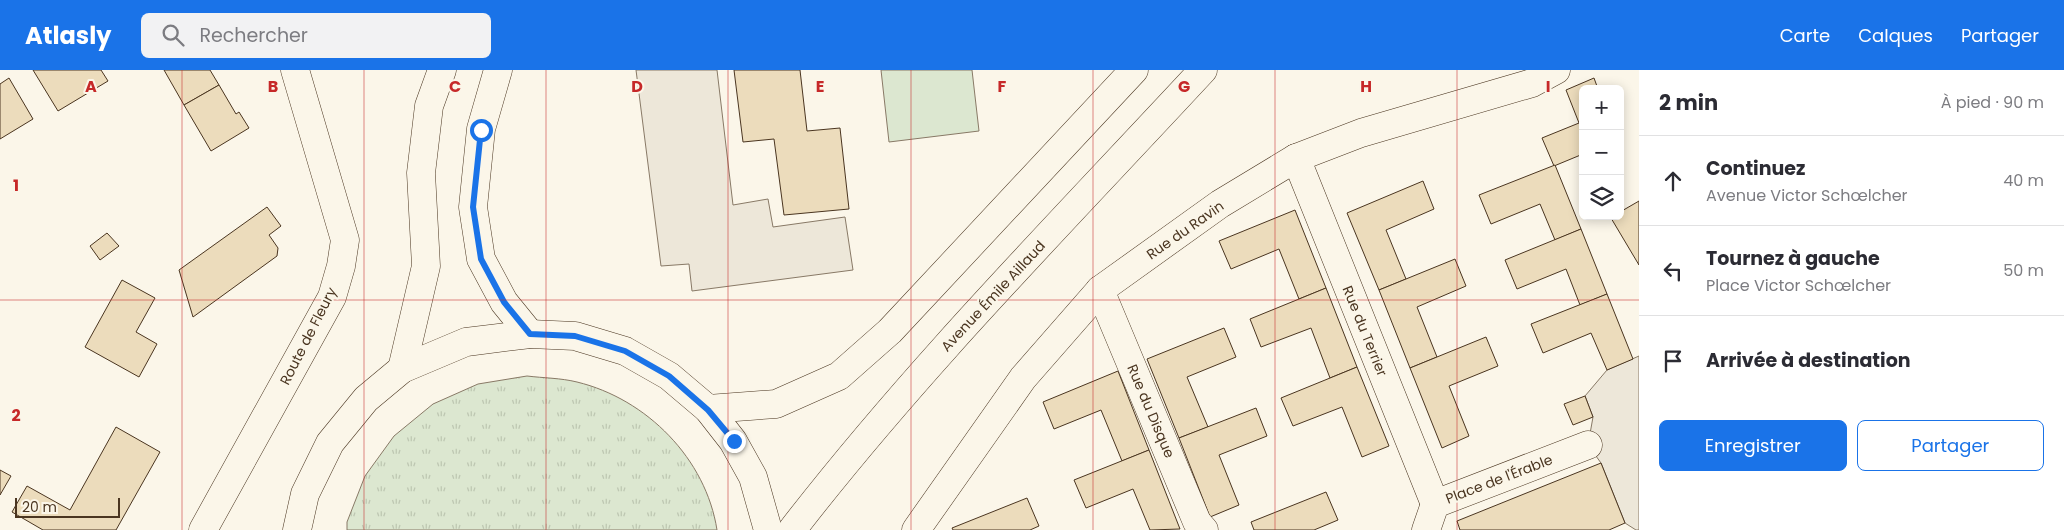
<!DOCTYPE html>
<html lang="fr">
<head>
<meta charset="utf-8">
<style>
  :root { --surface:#fff; --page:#f2f2f3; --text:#2b2b33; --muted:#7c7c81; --line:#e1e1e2; --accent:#1a73e8 }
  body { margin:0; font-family:Poppins,sans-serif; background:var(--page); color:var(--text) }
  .controls { position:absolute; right:15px; top:15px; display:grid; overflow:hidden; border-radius:8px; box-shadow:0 2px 12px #0003 }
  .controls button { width:45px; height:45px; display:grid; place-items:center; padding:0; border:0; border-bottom:1px solid var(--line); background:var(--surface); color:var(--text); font:25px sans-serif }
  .scale { position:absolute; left:15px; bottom:12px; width:105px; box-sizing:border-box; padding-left:5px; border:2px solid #4a3520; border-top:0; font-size:14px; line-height:18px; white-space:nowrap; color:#4a3520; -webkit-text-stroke:4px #fbf6e9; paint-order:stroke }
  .stop { position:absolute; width:15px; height:15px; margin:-11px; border:4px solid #1a73e8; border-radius:50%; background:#fff }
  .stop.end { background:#1a73e8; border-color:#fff; box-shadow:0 1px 5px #0008 }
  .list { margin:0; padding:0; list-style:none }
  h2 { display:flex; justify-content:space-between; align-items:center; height:65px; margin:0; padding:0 20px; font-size:21px }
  h2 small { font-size:16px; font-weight:400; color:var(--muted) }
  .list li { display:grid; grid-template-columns:32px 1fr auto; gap:15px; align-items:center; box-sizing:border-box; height:90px; padding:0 20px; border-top:1px solid var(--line) }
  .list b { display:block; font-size:19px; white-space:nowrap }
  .list p { margin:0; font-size:16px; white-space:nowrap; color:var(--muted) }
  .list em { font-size:16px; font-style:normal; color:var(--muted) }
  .actions { display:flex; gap:10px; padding:15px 20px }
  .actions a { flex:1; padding:11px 0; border:1px solid var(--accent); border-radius:8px; text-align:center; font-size:18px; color:var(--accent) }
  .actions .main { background:var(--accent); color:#fff }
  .icon { flex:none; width:28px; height:28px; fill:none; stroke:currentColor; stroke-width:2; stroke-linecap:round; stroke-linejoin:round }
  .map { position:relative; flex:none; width:1639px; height:460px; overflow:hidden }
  header { display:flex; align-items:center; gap:30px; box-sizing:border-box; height:70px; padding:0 25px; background:var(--accent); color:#fff }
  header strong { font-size:24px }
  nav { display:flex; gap:28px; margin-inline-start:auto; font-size:18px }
  .search { width:350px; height:45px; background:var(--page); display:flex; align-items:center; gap:12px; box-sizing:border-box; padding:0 18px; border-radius:8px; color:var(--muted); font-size:19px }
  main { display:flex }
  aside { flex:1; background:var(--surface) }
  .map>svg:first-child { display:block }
  .grass { fill:url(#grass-tufts); stroke:#887966 }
  .pitch { fill:#dce7d0; stroke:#887966 }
  .parking { fill:#ede7d9; stroke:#887966 }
  .building { fill:#ecdcbc; stroke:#4a3520 }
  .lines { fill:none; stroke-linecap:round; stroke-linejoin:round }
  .minor-casing { stroke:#4a3520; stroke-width:29 }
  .primary-casing { stroke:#4a3520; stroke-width:29 }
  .minor { stroke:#fbf6e9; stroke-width:28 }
  .primary { stroke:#fbf6e9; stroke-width:28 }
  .route { stroke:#1a73e8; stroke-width:6 }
  .grid { fill:none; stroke:#c62828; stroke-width:1; stroke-opacity:0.55 }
  .labels { text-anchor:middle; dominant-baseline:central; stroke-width:4; stroke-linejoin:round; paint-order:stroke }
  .street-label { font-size:14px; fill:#4a3520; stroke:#fbf6e9 }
  .grid-label { font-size:16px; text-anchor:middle; font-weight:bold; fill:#c62828; stroke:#fbf6e9; stroke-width:4; stroke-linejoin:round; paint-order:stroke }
</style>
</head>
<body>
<header>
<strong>Atlasly</strong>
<div class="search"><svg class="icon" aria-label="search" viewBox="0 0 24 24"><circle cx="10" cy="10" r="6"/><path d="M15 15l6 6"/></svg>Rechercher</div>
<nav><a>Carte</a><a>Calques</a><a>Partager</a></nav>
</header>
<main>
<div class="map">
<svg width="1639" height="460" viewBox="0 0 1639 460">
  <defs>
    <pattern id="grass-tufts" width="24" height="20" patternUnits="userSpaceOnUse" patternTransform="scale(1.25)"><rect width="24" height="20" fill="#dce7d0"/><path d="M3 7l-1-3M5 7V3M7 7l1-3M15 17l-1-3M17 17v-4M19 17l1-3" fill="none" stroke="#bec7b2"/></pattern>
  </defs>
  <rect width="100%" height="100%" fill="#fbf6e9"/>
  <!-- grass -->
  <path class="grass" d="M527,306C543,308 561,308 577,312C647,329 706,389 717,460H347V452L365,406L394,366L433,334L478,314Z"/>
  <!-- pitch -->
  <path class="pitch" d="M881,0H972L979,61L889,72Z"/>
  <!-- parking -->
  <g class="parking">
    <path d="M636,0H717L733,135L768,129L773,157L845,147L853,200L692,221L689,194L661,196Z"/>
    <path d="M1639,286V460H1636L1625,453L1601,393L1588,375L1593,347L1585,326L1607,300Z"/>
  </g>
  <!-- building -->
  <g class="building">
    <path d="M33,0H101L108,11L58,41Z"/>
    <path d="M164,0H210L219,15L184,35Z"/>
    <path d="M734,0H800L807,61L840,58L849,139L784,145L774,69L743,72Z"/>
    <path d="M9,8L33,49L0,69V14Z"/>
    <path d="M1594,8L1598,19H1583V84L1554,96L1542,68L1579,53L1566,20Z"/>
    <path d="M219,15L236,44L239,42L249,58L211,81L184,35Z"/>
    <path d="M1555,95L1581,159L1555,170L1540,134L1491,154L1479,125Z"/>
    <path d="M1423,111L1434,139L1386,160L1406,209L1379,220L1347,143Z"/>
    <path d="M1639,131V195L1611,148L1620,146V142Z"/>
    <path d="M267,137L281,156L269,165L278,178L277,186L193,247L179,200Z"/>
    <path d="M1295,140L1326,218L1299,229L1279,179L1231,199L1219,171Z"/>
    <path d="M1581,159L1607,224L1580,235L1566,199L1517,219L1505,190Z"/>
    <path d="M107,163L119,176L100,190L90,176Z"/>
    <path d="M1455,189L1466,216L1417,237L1437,287L1410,298L1379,220Z"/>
    <path d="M122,210L155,228L136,262L157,274L139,307L85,277Z"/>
    <path d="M1326,218L1357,297L1330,308L1311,258L1261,277L1250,249Z"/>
    <path d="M1607,224L1633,289L1607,300L1591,263L1543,283L1531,254Z"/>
    <path d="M1224,258L1236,287L1187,307L1208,357L1179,368L1147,289Z"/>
    <path d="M1486,267L1498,296L1449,316L1469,366L1442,378L1410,298Z"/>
    <path d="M1357,297L1389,376L1362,387L1342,337L1293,356L1281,328Z"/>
    <path d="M1118,301L1149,380L1122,391L1101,340L1054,359L1043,332Z"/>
    <path d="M1585,326L1593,347L1573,355L1564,334Z"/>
    <path d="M1256,338L1267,366L1219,385L1239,435L1210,447L1179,368Z"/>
    <path d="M116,357L160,382L116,460H43L12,442L27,416L70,440Z"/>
    <path d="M1149,380L1180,459L1150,460L1133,419L1086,438L1074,410Z"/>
    <path d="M1601,393L1625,453L1609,460H1460L1457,451Z"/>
    <path d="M0,400L11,406L0,425Z"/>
    <path d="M1326,422L1338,450L1314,460H1254L1251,452Z"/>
    <path d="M1027,428L1039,456L1030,460H953L952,458Z"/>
  </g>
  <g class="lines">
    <!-- minor casing -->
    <g class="minor-casing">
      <g id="minor">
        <path d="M1296,88L1435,434"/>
        <path d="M1100,220L1197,452L1204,460"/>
        <path d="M203,460L332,227L341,196L345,170L295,0"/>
        <path d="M916,460L1023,308L1100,220L1220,134L1296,88L1361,63L1532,13L1556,0"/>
        <path d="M1426,460L1435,434L1588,375"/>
      </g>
    </g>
    <!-- primary casing -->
    <g class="primary-casing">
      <g id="primary">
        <path d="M498,0L481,59L473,137L481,189L504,232L530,264"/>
        <path d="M402,299L426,196L421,103L429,36L442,0"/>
        <path d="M708,339L776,334L839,306L890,261L1134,0"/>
        <path d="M297,460L305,424L330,373L366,329L402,299L466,272L530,264L575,266L625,281L669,306L708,339L733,371L753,407L768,460"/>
        <path d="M792,460C918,297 1063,151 1203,0"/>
      </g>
    </g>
    <!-- minor -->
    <use href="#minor" class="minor"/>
    <!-- primary -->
    <use href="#primary" class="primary"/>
  </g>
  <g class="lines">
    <!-- route -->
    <path class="route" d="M481,60L473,137L481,189L504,232L530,264L575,266L625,281L669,306L708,340L734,371"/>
  </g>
  <!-- grid -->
  <path class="grid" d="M182,0V460M364,0V460M546,0V460M728,0V460M911,0V460M1093,0V460M1275,0V460M1457,0V460M0,230H1639"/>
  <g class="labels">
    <!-- street labels -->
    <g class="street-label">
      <text transform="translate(1185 160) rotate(-35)">Rue du Ravin</text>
      <text transform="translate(993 226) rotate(-47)">Avenue Émile Aillaud</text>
      <text transform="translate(1365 261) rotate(68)">Rue du Terrier</text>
      <text transform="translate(308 266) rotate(-63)">Route de Fleury</text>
      <text transform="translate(1151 341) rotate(67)">Rue du Disque</text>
      <text transform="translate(1499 409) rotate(-21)">Place de l'Érable</text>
    </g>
  </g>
  <g class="grid-label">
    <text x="91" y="22">A</text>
    <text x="273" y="22">B</text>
    <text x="455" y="22">C</text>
    <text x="637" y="22">D</text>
    <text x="820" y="22">E</text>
    <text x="1002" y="22">F</text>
    <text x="1184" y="22">G</text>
    <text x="1366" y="22">H</text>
    <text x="1548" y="22">I</text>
    <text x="16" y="121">1</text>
    <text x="16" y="351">2</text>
  </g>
</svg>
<div class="controls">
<button>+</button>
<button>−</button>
<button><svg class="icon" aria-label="layers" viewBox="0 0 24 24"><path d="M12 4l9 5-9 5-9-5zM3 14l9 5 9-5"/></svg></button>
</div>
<div class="scale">20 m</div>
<div class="stop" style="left:481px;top:60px"></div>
<div class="stop end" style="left:734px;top:371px"></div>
</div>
<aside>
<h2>2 min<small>À pied · 90 m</small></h2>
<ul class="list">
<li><svg class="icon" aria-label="ahead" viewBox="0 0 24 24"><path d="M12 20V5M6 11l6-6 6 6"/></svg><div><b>Continuez</b><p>Avenue Victor Schœlcher</p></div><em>40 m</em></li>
<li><svg class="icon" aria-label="left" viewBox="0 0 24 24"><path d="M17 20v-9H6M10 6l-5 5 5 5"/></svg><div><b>Tournez à gauche</b><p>Place Victor Schœlcher</p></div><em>50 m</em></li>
<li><svg class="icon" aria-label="arrive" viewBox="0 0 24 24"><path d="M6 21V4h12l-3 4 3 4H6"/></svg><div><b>Arrivée à destination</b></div></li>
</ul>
<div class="actions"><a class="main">Enregistrer</a><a>Partager</a></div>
</aside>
</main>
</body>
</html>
